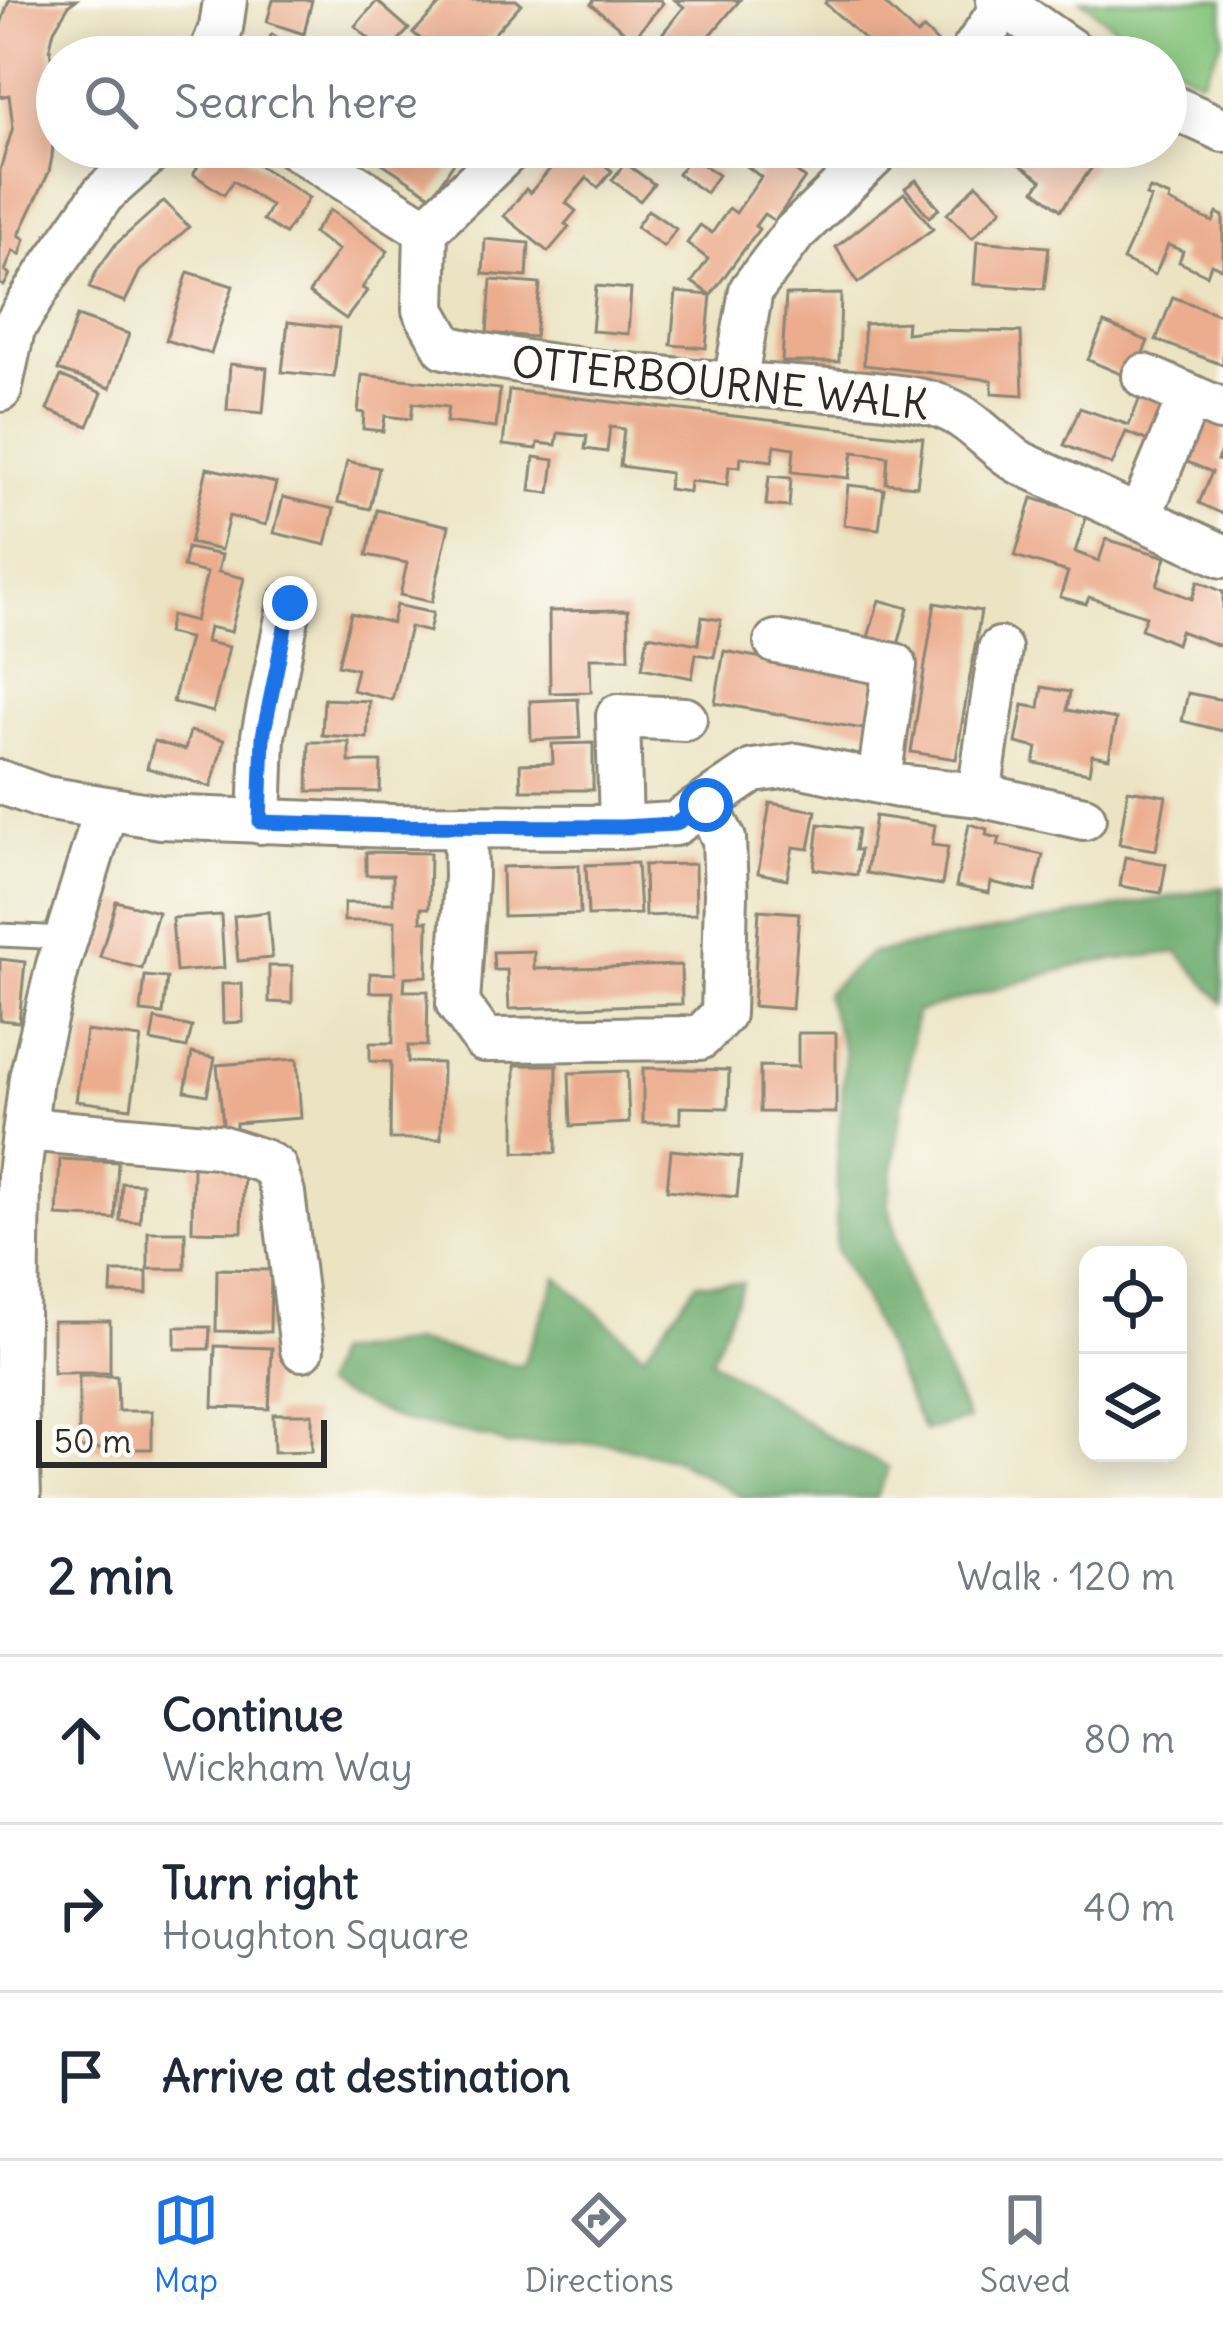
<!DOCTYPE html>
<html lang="en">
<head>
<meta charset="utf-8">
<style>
  :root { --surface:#fff; --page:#f6f6f7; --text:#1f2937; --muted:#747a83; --line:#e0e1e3; --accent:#1a73e8 }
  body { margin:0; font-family:Delius,sans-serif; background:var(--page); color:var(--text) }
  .controls { position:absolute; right:36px; bottom:36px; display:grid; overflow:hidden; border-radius:24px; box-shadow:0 6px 30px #0003 }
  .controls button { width:108px; height:108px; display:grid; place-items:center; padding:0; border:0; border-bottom:3px solid var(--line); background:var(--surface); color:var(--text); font:60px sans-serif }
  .scale { position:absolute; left:36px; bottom:30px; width:291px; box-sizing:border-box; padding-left:12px; border:6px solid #2b2b2b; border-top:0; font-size:33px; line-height:42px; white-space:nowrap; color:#2b2b2b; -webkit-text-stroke:9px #fdfcf7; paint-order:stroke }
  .stop { position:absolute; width:36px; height:36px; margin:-27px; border:9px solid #1a73e8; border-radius:50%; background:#fff }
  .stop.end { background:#1a73e8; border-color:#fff; box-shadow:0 3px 12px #0008 }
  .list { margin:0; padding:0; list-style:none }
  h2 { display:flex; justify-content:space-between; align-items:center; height:156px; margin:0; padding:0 48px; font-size:51px }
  h2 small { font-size:39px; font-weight:400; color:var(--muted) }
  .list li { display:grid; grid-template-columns:78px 1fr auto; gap:36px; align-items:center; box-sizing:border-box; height:168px; padding:0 48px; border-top:3px solid var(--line) }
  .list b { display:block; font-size:45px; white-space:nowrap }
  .list p { margin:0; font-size:39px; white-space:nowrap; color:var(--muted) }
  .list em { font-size:39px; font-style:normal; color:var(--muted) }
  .icon { flex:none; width:66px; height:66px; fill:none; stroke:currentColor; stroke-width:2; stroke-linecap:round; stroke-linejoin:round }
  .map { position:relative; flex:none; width:1223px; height:1498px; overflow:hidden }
  .search { position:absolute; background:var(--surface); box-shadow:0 6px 30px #0003; left:36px; right:36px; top:36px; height:132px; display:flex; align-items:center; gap:30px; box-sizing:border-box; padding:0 42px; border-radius:66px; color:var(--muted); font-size:45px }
  .sheet { height:660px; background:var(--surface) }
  nav { display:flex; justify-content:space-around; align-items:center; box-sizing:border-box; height:168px; border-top:3px solid var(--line); background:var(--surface); font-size:33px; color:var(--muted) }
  nav a { display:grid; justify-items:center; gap:6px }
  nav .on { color:var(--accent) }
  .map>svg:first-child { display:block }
  .green { fill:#85c47c; stroke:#587854; stroke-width:3 }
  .forest { fill:#6caa6c; stroke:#4c6a4c; stroke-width:3 }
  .building { fill:#ecad8f }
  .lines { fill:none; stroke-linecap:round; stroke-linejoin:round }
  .service-casing { stroke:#8b8776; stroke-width:27 }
  .minor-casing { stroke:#8b8776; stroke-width:48 }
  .service { stroke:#fff; stroke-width:21 }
  .minor { stroke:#fff; stroke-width:42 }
  .route { stroke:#1a73e8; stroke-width:15 }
  .labels { text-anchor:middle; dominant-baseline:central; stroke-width:9; stroke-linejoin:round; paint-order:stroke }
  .street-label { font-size:42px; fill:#2b2b2b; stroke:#fdfcf7 }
</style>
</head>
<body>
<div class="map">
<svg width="1223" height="1498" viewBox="0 0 1223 1498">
  <rect width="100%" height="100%" fill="#fdfcf7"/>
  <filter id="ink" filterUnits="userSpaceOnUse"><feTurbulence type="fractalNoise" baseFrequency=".00833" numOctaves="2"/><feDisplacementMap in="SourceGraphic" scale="24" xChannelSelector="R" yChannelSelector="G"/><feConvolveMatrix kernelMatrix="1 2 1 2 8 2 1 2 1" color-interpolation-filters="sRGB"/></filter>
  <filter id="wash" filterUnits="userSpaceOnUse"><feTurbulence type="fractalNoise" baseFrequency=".004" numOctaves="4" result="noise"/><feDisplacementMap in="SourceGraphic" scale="48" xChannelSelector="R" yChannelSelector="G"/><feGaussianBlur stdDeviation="2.7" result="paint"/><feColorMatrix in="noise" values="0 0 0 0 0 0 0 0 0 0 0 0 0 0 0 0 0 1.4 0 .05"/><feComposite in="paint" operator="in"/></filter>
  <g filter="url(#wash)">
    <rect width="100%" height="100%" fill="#ebe3c2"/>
    <!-- green -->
    <path class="green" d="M1081,0H1223V39L1203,77L1199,80L1166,61V57C1135,50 1107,18 1081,0Z"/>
    <!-- forest -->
    <g class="forest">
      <path d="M1223,887V1003L1178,952L1087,963L916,1012L888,1202L909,1289L968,1420L924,1431L865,1303L836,1249L837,1165L845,1053L825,994L869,954Z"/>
      <path d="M557,1277L644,1354L697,1283H743L711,1360L834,1440L889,1468L876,1498H743L676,1460L609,1443L507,1445L490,1438L400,1420L322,1386L333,1353L414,1342L522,1366Z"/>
    </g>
    <g id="blocks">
      <!-- building -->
      <g class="building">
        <path d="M9,0H76L69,5L54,30L50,47L56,101L52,157L49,172L19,235L25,239L20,255L13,251L5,271L10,274L4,286L0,284V170L13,127L9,95L0,97V27Z"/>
        <path d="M273,0H312L304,34L267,22Z"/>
        <path d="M444,0H516L521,4L473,57H444L413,33Z"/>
        <path d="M594,0H660L663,3L633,39L591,4Z"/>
        <path d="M675,0H740L692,57H643L684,7Z"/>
        <path d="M827,0H881L917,35L924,29L938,43L925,55L920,51L914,57H866L874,48L825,3Z"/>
        <path d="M377,1L409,29L386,54L355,26Z"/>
        <path d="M272,34L308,57H257Z"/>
        <path d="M211,147H231L309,198L285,234L263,220L271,206L233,181L224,195L193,174Z"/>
        <path d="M380,147H464L432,196L373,157Z"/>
        <path d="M568,147H596L591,154L612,171L598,188L587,178L566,203L576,211L565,224L569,227L548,252L504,216L526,189L530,193Z"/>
        <path d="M749,147H760L805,178L775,221L764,214L755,226L759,229L711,295L692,282L708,259L687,243L700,225L712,233L729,208L736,213L761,177L740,161Z"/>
        <path d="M804,147H831L821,160Z"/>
        <path d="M944,147H974L963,161Z"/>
        <path d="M996,147H1066L1074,151L1080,147L1091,155L1087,161L1093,166L1061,210L1035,190L1042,180Z"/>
        <path d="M690,156L718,175L706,193L678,174Z"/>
        <path d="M625,163L654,184L640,201L612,180Z"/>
        <path d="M916,180L939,209L929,217L905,188Z"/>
        <path d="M977,184L1002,209L972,238L947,214Z"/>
        <path d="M1150,189L1170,197L1169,202L1213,222L1217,213L1223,216V269L1211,264L1207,275L1179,262L1183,251L1168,245L1155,275L1123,260L1151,198L1146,196Z"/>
        <path d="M904,193L933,229L858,283L836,247Z"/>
        <path d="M164,201L189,227L140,271L125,302L89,288L97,270L116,244Z"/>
        <path d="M330,210L388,251L362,288L367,291L346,319L309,293L338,250L313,233Z"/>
        <path d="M648,210L676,229L664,247L636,227Z"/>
        <path d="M485,239L529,243L527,277L483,274Z"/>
        <path d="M977,241L1049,247L1044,289L974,284Z"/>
        <path d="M188,272L233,286L211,354L166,340Z"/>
        <path d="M491,280L540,284L535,337L487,333Z"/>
        <path d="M596,286L631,289L628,334L592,331Z"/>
        <path d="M676,292L711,295L706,348L671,345Z"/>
        <path d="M841,294L839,362H782L786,295Z"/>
        <path d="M1173,297L1223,316V365L1156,340Z"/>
        <path d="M77,316L129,334L110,388L58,370Z"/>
        <path d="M288,322L339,328L334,377L282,372Z"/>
        <path d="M907,322L906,333L932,330L1021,332L1023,395L992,393V380L864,365V324Z"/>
        <path d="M1104,323L1148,341L1132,379L1088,360Z"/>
        <path d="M230,364L267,368L263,413L227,410Z"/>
        <path d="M362,375L500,389L496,428L446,422L448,407L413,403L411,419L385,416L383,431L363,429L364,413L358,412Z"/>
        <path d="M61,376L102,393L88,426L47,410Z"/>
        <path d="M509,390L923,438L917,486L886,483L888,456L853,452L849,478L792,472L794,448L775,445L772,461L741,457L740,467L729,466L727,485L690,481L689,492L668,489L670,473L620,466L624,429L610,427L607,452L585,449L587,436L558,433L556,445L538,443L537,449L503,445Z"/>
        <path d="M1143,390L1175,404L1156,444L1126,432L1112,465L1064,445L1080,408L1129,425Z"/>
        <path d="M1199,415L1223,425V446L1217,460L1223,462V514L1199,503L1212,472L1180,459Z"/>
        <path d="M534,457L554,460L550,493L530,491Z"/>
        <path d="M347,461L379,468L370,509L338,502Z"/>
        <path d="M207,468L276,483L266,525L229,516L221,550L190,543Z"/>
        <path d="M769,476L791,478L789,507L766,505Z"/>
        <path d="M848,485L884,489L879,529L844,525Z"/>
        <path d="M283,497L334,509L326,545L274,533Z"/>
        <path d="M1032,498L1087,515L1075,552L1099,561L1106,539L1166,557L1157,585L1192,599L1198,581L1223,592V647L1180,631L1176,644L1141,629L1146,616L1089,597L1086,604L1060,597L1068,572L1015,556Z"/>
        <path d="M377,510L449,526L432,602L400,595L407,563L367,555Z"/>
        <path d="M187,548L222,555L218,572L244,578L231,632L209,627L206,642L229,647L213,712L173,702L189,638L167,633L171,615L195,621L207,573L183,567Z"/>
        <path d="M879,600L908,608L897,649L867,641Z"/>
        <path d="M935,603L981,611L956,759L911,752Z"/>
        <path d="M396,605L433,613L429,632L410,627L392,700L352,690L357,669L338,665L351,613L392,623Z"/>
        <path d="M628,610L629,658H590L591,692L550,693L549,611Z"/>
        <path d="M702,617L721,620L714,657L696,654L692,678L642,668L648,635L698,644Z"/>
        <path d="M724,651L876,679L869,730L715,703Z"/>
        <path d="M1042,687L1070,692L1067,710L1116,719L1109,758L1092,755L1089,773L1034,763L1037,748L1016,743L1023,705L1039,708Z"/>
        <path d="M1188,693L1223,700V731L1182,721Z"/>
        <path d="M324,699L369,701L367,738L322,735Z"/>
        <path d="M578,699L580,738L531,740L530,701Z"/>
        <path d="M190,731L224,740L211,787L147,768L154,741L185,750Z"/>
        <path d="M309,742H349V762H381L380,792L308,791Z"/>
        <path d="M593,743V790H521L520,764L553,763L552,744Z"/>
        <path d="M1128,790L1166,796L1156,850L1119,844Z"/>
        <path d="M770,803L816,811L809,849L793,847L787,879L758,873Z"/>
        <path d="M875,816L935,825L932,845L948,847L942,885L866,873Z"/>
        <path d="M819,824L858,829L855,850H860L857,875L814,869Z"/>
        <path d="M969,824L987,829L986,835L1000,838L998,845L1043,855L1035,892L991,882L989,893L956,886Z"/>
        <path d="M366,852L430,853L429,908H421V921H428L427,976L405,977L404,991H428L427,1046H408V1062L442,1063L441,1139H390L391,1062L370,1061V1043H393V992H370V973L395,974V921H344V903H393V875H366Z"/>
        <path d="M1125,857L1166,864L1161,893L1120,886Z"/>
        <path d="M637,863L640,914L588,916L586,865Z"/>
        <path d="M695,864L696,914L645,916L644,865Z"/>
        <path d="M579,865L580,914L503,916L502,867Z"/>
        <path d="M116,901L158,912L142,969L100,957Z"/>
        <path d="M759,910L799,913L792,1009L753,1006Z"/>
        <path d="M268,912L272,958L238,961L234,916Z"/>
        <path d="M221,915L224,968L176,972L172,918Z"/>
        <path d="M534,951V969L681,965L682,1004L509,1009L507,970H494L493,952Z"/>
        <path d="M0,959L25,962L19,1022L0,1020Z"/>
        <path d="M269,966H292V1003L269,1002Z"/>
        <path d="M145,976L167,978L163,1014L141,1012Z"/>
        <path d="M222,984H242L243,1022L223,1023Z"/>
        <path d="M155,1019L192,1027L187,1048L151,1041Z"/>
        <path d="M86,1031L141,1038L131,1108L76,1101Z"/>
        <path d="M798,1033H836V1113L760,1112V1066L798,1067Z"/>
        <path d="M192,1053L215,1058L207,1095L185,1091Z"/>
        <path d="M297,1059L301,1118L236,1123V1134H224L217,1065Z"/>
        <path d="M515,1065H557L556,1153L515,1152Z"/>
        <path d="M643,1068L729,1070L728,1108L680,1107V1123H643Z"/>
        <path d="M627,1071L629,1123L571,1126L569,1073Z"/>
        <path d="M671,1150L741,1157L737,1197L667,1190Z"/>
        <path d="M60,1159L118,1162L115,1219L57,1216Z"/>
        <path d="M193,1165L244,1167L242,1232L192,1231Z"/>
        <path d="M122,1183L142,1184L140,1222L120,1221Z"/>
        <rect x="148" y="1232" width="37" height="37"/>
        <path d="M217,1269L271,1270L270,1332L216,1331Z"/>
        <path d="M112,1272H147V1294L111,1293Z"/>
        <rect x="53" y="1321" width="57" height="52"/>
        <path d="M175,1327H210L209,1349H175Z"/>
        <path d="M215,1346L272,1348L269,1409L213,1407Z"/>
        <path d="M79,1376H117L118,1411H152V1449H79Z"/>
        <path d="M273,1414H312V1451L274,1452Z"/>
      </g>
    </g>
  </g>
  <g filter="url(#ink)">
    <use href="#blocks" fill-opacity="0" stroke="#8b8776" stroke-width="3"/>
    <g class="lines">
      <!-- service casing -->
      <g class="service-casing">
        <path id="service" d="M0,935L66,938"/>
      </g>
      <!-- minor casing -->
      <g class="minor-casing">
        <g id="minor">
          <path d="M998,0L1080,57"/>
          <path d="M209,57L221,28L225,0"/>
          <path d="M969,57L1004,5"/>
          <path d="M1166,104L1223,130"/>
          <path d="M294,147L426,230"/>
          <path d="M512,147L426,230L424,310L445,347C540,368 639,377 737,384C786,388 835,389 884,395C905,398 927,400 947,409C974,420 994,447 1021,463L1223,556"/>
          <path d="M1144,376L1220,409"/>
          <path d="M735,384L751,290L794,233L883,147"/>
          <path d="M0,390L13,329L47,274L103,194L156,147"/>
          <path d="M1139,518L1190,396"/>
          <path d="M776,642L895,665L879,781"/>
          <path d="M0,782L45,798L161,817L392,826L621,827L675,824L753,771L797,765L898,786L979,795L1084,818"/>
          <path d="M979,795L1000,649"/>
          <path d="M260,822L263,736L290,603"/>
          <path d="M465,826L466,877L458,1004L484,1040L700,1038L723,1014L726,893L724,839L706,804"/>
          <path d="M621,827L618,716L685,719"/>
          <path d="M25,1129L217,1146L263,1161L275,1168L283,1193L302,1349"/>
          <path d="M19,1498L16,1395L19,1174L31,1078L58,965L106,809"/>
        </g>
      </g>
      <!-- service -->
      <use href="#service" class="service"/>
      <!-- minor -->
      <use href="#minor" class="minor"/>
    </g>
  </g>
  <g class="lines" filter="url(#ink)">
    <!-- route -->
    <path class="route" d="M290,603L263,736L260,822L392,826L621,827L675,824L706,805"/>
  </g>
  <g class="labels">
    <!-- street labels -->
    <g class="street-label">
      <text transform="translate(720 383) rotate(6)">OTTERBOURNE WALK</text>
    </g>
  </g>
</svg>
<div class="controls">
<button><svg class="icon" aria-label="locate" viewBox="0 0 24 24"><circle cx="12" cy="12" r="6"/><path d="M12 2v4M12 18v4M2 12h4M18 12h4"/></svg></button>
<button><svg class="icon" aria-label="layers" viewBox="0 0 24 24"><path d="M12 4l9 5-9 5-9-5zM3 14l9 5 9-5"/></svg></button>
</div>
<div class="scale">50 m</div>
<div class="stop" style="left:706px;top:805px"></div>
<div class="stop end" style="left:290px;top:603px"></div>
<div class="search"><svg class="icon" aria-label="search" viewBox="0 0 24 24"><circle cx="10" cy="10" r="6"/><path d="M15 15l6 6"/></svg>Search here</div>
</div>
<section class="sheet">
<h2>2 min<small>Walk · 120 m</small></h2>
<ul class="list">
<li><svg class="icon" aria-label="ahead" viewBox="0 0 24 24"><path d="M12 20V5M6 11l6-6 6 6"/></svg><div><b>Continue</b><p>Wickham Way</p></div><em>80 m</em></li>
<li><svg class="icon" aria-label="right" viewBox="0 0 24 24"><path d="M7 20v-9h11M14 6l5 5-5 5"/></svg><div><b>Turn right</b><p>Houghton Square</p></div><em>40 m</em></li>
<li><svg class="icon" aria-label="arrive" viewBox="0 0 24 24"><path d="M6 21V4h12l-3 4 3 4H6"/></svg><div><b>Arrive at destination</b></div></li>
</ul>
</section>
<nav>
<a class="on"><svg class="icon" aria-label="map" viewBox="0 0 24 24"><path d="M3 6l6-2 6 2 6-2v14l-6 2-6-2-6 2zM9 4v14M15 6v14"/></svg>Map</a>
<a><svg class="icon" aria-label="directions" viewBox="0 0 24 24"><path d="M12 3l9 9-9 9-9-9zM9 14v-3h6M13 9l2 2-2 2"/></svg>Directions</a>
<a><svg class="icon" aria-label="saved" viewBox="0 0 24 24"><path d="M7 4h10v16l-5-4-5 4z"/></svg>Saved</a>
</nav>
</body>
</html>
